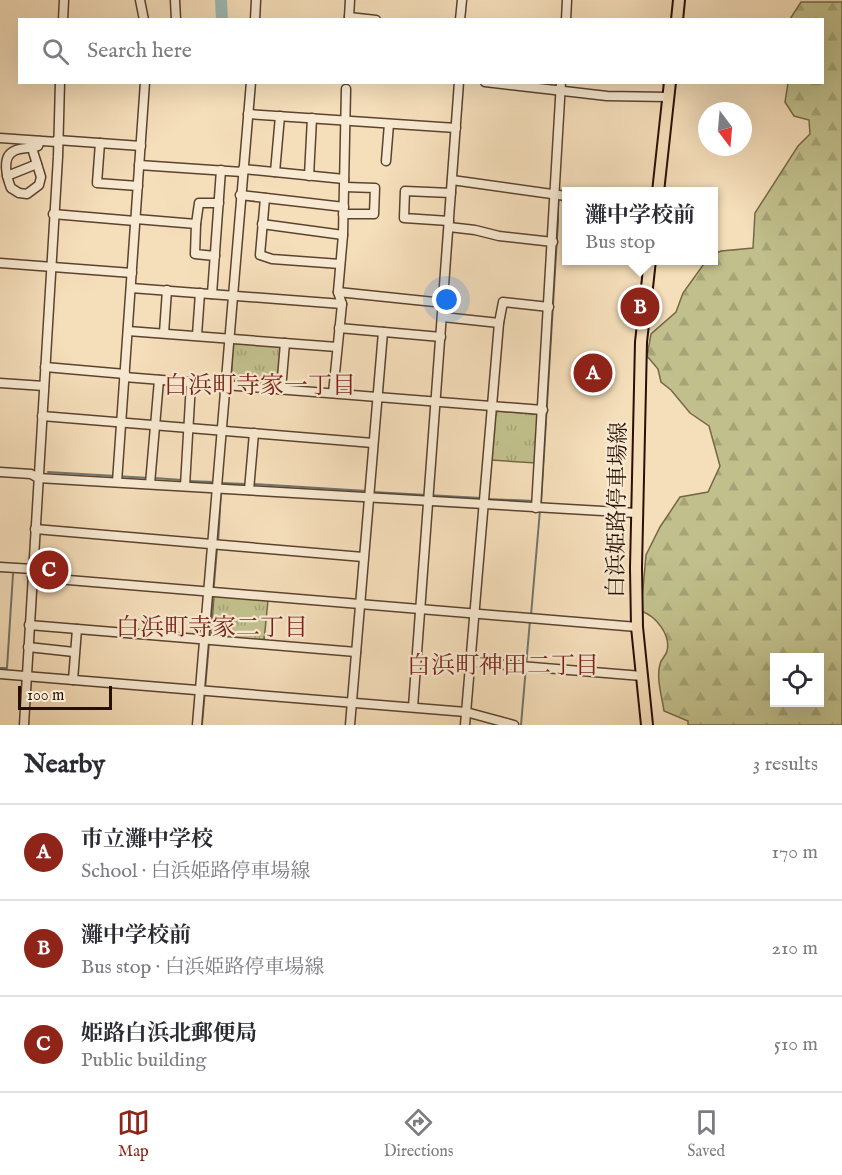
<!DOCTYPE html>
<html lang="en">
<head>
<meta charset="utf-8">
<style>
  :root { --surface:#fff; --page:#f7f7f7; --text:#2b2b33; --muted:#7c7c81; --line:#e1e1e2; --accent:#8f2418 }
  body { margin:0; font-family:"IM FELL English","Noto Serif JP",serif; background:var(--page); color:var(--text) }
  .controls { position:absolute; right:18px; bottom:18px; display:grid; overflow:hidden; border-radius:0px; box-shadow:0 6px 24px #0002 }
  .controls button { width:54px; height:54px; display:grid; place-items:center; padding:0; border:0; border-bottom:2px solid var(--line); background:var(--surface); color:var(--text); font:30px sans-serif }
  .compass { position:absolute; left:698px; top:102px; width:54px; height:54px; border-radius:50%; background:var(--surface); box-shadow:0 6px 24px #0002; rotate:164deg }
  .scale { position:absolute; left:18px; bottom:15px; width:94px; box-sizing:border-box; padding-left:6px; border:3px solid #290f00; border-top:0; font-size:16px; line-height:21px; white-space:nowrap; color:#290f00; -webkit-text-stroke:4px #f8ead2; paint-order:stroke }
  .you { position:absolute; left:447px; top:300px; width:21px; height:21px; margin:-15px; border:4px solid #fff; border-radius:50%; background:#1a73e8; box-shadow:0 0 0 9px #1a73e833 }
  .badge { display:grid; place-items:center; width:39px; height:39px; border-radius:50%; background:var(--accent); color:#fff; font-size:20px; font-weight:700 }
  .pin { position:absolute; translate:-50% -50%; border:3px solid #fff; box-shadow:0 2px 6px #0006 }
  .popup { position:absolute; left:562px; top:187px; width:156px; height:78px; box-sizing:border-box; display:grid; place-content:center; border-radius:0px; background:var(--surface); filter:drop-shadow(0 2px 4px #0005); font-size:20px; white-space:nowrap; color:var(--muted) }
  .popup b { font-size:22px; color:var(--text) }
  .popup::after { content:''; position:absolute; left:50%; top:100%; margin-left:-12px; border:12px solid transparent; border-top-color:var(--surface) }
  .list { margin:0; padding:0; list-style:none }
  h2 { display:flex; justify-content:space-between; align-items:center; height:78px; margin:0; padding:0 24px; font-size:26px }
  h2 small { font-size:20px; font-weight:400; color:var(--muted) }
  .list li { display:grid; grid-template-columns:39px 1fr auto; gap:18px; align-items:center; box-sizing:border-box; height:96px; padding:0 24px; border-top:2px solid var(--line) }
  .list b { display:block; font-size:22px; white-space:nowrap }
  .list p { margin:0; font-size:20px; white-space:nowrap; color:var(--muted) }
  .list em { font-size:20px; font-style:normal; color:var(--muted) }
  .icon { flex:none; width:33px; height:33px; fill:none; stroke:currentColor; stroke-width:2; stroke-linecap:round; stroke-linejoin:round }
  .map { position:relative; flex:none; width:842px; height:725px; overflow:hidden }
  .search { position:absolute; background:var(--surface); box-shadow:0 6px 24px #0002; left:18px; right:18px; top:18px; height:66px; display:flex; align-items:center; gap:15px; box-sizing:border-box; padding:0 21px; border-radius:0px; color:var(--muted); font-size:22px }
  .sheet { height:366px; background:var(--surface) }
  nav { display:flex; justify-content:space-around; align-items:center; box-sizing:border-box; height:84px; border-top:2px solid var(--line); background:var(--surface); font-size:16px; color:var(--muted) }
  nav a { display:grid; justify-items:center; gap:3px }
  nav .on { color:var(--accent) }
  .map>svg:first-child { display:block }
  .forest { fill:url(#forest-firs); stroke:#756846; stroke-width:1.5; fill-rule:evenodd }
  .park { fill:url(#park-tufts); stroke:#756846; stroke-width:1.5 }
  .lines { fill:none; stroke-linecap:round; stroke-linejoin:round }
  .stream { stroke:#6f766d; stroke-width:2 }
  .river { stroke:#9dbbb5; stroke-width:12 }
  .minor-casing { stroke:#5c432e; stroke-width:11 }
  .major-casing { stroke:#290f00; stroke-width:14 }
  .minor { stroke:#f8ead2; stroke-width:8 }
  .major { stroke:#f5deba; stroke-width:10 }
  .labels { text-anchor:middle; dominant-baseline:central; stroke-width:4.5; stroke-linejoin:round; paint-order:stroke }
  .street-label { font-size:22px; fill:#290f00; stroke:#f8ead2 }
  .neighbourhood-label { font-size:24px; fill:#7a1f14; stroke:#f8ead2 }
</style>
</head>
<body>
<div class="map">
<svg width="842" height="725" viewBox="0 0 842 725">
  <defs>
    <pattern id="forest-firs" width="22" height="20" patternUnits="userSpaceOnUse" patternTransform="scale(1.5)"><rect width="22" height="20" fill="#c1c08c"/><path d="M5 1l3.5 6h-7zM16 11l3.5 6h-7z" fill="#a6a477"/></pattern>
    <pattern id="park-tufts" width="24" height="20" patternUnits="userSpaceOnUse" patternTransform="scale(1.5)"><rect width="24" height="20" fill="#c1c08c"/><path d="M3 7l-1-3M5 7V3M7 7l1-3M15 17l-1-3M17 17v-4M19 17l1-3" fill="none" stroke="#a6a477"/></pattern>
  </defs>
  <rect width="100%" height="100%" fill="#f5deba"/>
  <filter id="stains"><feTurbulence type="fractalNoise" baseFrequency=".00333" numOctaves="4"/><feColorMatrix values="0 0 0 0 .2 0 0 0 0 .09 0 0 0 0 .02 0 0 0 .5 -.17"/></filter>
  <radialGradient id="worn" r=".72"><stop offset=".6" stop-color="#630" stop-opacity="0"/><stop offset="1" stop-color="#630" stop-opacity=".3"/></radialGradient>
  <!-- forest -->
  <path class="forest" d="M801,2H842V725H688V721L664,711C662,697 656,678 660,664C661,659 666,656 667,651C671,635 656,616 641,611L646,555L660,527L680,497L708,492L720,466L709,426L690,413L671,390L661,382L658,369L647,356L651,334L676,312L683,293L706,261L714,260V254L721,251L753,248L755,213L798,146L810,134L809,120L794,116L785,102L788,83L822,82V20L790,19ZM774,658H820V702H774Z"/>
  <!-- park -->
  <g class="park">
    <path d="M235,342L282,347L280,386L231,382L233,344Z"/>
    <path d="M498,411L537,414L540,418L536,463L491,460L495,413Z"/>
    <path d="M214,596L268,600L264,641L211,637Z"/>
  </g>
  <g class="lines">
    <!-- stream -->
    <g class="stream">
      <path d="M48,472L149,478"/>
      <path d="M154,478L182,480"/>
      <path d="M187,481L214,482"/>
      <path d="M220,483L247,484"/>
      <path d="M253,484L367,491"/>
      <path d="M373,492L481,498"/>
      <path d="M487,499L535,501"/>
      <path d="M541,504L558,222V204"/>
      <path d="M218,543L221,492"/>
      <path d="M531,615L540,510"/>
      <path d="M0,668H7L13,574"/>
      <path d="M202,725L217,549"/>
      <path d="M521,725L530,620"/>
    </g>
    <!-- river -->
    <path class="river" d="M221,0L222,20"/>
    <!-- minor casing -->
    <g class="minor-casing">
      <g id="minor">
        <path d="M140,0L144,20"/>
        <path d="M175,0L176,20"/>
        <path d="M349,17L350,0"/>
        <path d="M63,20L64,0"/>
        <path d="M255,20L256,0"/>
        <path d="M349,20V17L376,20"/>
        <path d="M460,20L462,0"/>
        <path d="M566,20L567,0"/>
        <path d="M485,82L607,96L668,97"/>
        <path d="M248,114L456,128"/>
        <path d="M0,138L57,142"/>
        <path d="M57,140L141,146"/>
        <path d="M100,143L97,183L138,186"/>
        <path d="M32,148L41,177L39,185L27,194L19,193L11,188C7,178 1,157 14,151C21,147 30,149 38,146L40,141"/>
        <path d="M386,161L389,124"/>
        <path d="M139,165L242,172"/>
        <path d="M243,169L344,179"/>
        <path d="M275,172L280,116"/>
        <path d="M7,176L37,164"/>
        <path d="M309,176L312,118"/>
        <path d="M452,180L566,196"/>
        <path d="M240,195L344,207"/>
        <path d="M265,198L260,255L272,259L340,264"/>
        <path d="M53,214L135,221"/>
        <path d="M343,214H374L375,188L345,187"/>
        <path d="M136,219L196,224"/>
        <path d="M449,221L404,218L405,191L451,193"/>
        <path d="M262,224L343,235"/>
        <path d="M449,227L475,230L499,236L553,242"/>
        <path d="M215,256L195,254L196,224L199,203H219"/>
        <path d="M0,263L132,273"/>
        <path d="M131,288L342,304"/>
        <path d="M338,292L444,303"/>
        <path d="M212,294L221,170"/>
        <path d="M443,317L499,323"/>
        <path d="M339,328L441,337"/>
        <path d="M128,331L337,347"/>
        <path d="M164,333L167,290"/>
        <path d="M197,335L200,293"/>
        <path d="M45,367L125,374"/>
        <path d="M124,377L543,410"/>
        <path d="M0,383L44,386"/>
        <path d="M281,390L285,343"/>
        <path d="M333,393L342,304L338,292L343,235L346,89"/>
        <path d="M42,416L373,443"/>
        <path d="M0,472L31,474L38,478L637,513"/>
        <path d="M117,482L145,82"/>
        <path d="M150,484L159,380"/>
        <path d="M185,486L191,383"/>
        <path d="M249,490L254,433"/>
        <path d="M536,508L561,82"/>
        <path d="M35,529L363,557"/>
        <path d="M0,567L33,569"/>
        <path d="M32,577L637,627"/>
        <path d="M29,625L356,652"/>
        <path d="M28,647L74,652"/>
        <path d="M471,662L642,676"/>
        <path d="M0,674L466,712L514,725"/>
        <path d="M73,680L77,629"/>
        <path d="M413,707L459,82"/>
        <path d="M24,725L58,157L60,82"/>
        <path d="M197,725L251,82"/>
        <path d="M350,725L383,332"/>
        <path d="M465,725L499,323L503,302L549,307"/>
      </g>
    </g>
    <!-- major casing -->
    <g class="major-casing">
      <g id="major">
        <path d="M677,20L679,0"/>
        <path d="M658,192L670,82"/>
        <path d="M647,725L637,627L636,568L641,342L650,260"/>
      </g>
    </g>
    <!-- minor -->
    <use href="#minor" class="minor"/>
    <!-- major -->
    <use href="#major" class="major"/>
  </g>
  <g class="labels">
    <!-- street labels -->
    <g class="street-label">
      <text transform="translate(618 510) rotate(-89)">白浜姫路停車場線</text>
    </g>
    <!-- neighbourhood labels -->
    <g class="neighbourhood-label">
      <text x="260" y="386">白浜町寺家一丁目</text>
      <text x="212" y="628">白浜町寺家二丁目</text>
      <text x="503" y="666">白浜町神田二丁目</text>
    </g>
  </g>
  <rect width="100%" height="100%" filter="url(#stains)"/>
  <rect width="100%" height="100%" fill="url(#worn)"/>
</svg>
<div class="controls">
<button><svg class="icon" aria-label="locate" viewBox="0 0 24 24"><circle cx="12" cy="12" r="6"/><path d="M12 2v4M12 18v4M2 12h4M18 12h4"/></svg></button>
</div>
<svg class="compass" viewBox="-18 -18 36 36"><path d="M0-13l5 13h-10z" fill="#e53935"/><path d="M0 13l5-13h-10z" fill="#7c7c81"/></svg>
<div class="scale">100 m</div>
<div class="you"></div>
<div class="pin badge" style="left:593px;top:373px">A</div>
<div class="pin badge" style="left:640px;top:307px">B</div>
<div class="popup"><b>灘中学校前</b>Bus stop</div>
<div class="pin badge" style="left:49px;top:570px">C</div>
<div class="search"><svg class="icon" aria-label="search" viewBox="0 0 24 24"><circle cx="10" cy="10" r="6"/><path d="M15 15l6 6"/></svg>Search here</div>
</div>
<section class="sheet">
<h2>Nearby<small>3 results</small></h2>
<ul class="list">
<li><span class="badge">A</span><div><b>市立灘中学校</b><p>School · 白浜姫路停車場線</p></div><em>170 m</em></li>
<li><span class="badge">B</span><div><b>灘中学校前</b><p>Bus stop · 白浜姫路停車場線</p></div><em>210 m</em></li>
<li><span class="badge">C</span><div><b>姫路白浜北郵便局</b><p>Public building</p></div><em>510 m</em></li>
</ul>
</section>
<nav>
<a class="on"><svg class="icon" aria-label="map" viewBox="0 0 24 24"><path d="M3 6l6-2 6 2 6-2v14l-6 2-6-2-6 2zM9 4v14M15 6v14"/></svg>Map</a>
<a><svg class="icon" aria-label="directions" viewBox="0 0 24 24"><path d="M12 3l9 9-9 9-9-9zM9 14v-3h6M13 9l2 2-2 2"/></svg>Directions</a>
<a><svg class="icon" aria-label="saved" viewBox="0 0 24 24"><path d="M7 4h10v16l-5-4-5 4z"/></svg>Saved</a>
</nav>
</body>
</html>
